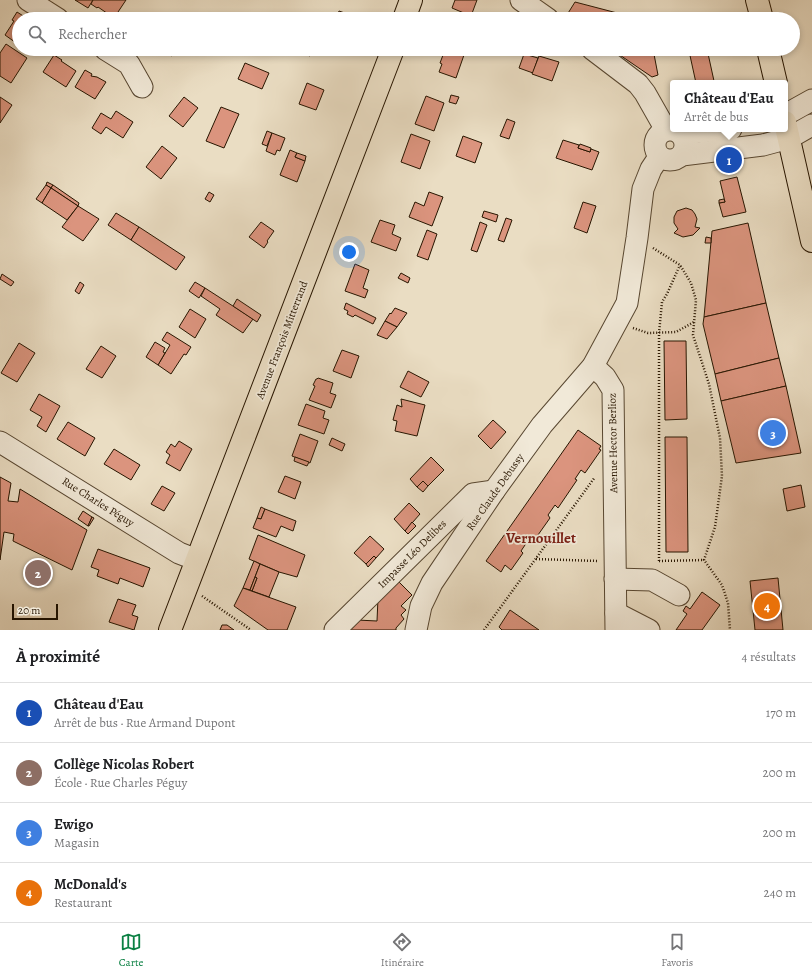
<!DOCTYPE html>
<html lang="fr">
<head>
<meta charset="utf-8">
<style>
  :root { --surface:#fff; --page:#f2f2f2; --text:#202124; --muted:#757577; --line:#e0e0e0; --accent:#0b8043 }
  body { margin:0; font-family:Alegreya,serif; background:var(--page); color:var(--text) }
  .scale { position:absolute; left:12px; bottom:10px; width:46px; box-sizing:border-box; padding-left:4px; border:2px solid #271500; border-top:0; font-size:11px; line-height:14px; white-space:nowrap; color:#271500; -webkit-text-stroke:3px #f1e9d8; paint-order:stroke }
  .you { position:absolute; left:349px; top:252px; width:14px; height:14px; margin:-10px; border:3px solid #fff; border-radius:50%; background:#1a73e8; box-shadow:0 0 0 6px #1a73e833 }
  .badge { display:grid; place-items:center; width:26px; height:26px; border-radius:50%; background:var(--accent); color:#fff; font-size:13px; font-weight:700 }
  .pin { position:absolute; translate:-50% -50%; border:2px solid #fff; box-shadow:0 1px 4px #0006 }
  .popup { position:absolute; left:670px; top:80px; width:118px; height:52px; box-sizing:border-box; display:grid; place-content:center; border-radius:4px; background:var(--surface); filter:drop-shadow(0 1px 3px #0005); font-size:13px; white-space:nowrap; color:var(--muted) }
  .popup b { font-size:15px; color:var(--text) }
  .popup::after { content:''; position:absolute; left:50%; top:100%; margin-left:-8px; border:8px solid transparent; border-top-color:var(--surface) }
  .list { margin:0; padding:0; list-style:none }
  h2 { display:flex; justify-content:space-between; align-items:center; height:52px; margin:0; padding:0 16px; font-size:17px }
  h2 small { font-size:13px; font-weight:400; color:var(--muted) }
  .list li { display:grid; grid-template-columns:26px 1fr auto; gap:12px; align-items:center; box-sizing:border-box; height:60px; padding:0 16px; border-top:1px solid var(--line) }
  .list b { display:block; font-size:15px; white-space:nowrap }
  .list p { margin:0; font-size:13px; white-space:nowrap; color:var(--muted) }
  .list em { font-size:13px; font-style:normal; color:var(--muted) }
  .icon { flex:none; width:22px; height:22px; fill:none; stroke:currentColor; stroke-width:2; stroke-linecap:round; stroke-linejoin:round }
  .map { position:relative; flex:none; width:812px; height:630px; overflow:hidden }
  .search { position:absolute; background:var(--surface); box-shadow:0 2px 6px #0003; left:12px; right:12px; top:12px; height:44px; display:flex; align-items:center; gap:10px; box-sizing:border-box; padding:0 14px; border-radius:22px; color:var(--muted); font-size:15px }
  .sheet { height:292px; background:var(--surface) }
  nav { display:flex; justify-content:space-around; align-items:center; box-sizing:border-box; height:56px; border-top:1px solid var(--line); background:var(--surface); font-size:11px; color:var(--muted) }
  nav a { display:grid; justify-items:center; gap:2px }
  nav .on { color:var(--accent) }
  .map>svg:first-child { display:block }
  .building { fill:#db947e; stroke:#271500 }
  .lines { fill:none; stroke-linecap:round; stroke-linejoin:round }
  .minor-casing { stroke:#584731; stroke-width:23 }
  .major-casing { stroke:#271500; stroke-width:24 }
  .path { stroke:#271500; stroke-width:2.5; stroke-dasharray:1 2; stroke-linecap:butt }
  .minor { stroke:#f1e9d8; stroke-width:21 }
  .major { stroke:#eaddc3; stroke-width:22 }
  .labels { text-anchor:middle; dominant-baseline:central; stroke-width:3.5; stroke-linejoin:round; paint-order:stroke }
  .street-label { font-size:11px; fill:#271500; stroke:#f1e9d8 }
  .district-label { font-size:15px; font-weight:bold; fill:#7a1f14; stroke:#f1e9d8 }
</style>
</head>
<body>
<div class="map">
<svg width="812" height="630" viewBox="0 0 812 630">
  <rect width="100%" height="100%" fill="#eaddc3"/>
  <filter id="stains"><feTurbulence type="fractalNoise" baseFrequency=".005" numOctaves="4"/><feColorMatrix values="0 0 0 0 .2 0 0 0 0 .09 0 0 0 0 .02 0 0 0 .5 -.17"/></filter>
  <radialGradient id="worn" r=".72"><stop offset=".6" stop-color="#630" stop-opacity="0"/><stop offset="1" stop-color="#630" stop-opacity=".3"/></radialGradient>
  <!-- building -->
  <g class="building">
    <path d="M75,0H93L88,8Z"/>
    <path d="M93,0H126L114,18L98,7L97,8L91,4Z"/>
    <path d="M455,0H477L471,16L452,8Z"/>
    <path d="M575,2L621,14L629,19H566L565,18Z"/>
    <path d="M339,11L356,17L355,19H336Z"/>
    <path d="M17,12L28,19H19V45L5,35L14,21L12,20Z"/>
    <path d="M6,44L27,58L11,83L0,76V53Z"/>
    <path d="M158,49H176L172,56L161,49L160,50Z"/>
    <path d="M294,49H313L310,56Z"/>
    <path d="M447,49H454L465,52L456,78L439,72L442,64L440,63L443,55H445Z"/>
    <path d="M611,49H653L658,75L652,77Z"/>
    <path d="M697,49H707L714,81L707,83H696L689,51Z"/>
    <path d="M524,54L538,58L533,73L519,68Z"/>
    <path d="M54,55L62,60L61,61L76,71L66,87L43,72Z"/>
    <path d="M539,56L559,62L552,81L532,74Z"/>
    <path d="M245,63L269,73L262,89L238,79Z"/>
    <path d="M85,70L92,74L91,76L97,77L106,82L95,99L75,87Z"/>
    <path d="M307,83L324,90L316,110L299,104Z"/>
    <path d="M451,95L459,97L456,104L449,102Z"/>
    <path d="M426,96L444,103L434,131L415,124Z"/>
    <path d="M0,97L12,105L0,123Z"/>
    <path d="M184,97L198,108L183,127L169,116Z"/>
    <path d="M221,107L239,114L224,148L206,141Z"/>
    <path d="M116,111L133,122L123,138L106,127L101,134L92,128L101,113L111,119Z"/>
    <path d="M507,119L515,122L509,139L500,136Z"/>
    <path d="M267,131L272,133L267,146L262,144Z"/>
    <path d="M272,133L285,138L280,151L277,150L275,155L266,151Z"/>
    <path d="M411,134L430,141L420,169L401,162Z"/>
    <path d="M463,136L482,143L475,163L456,156Z"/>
    <path d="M563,140L579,145L578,148L590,152L591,149L599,152L592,170L556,158Z"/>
    <path d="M580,144L591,148L590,152L578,148Z"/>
    <path d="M162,146L177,158L161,179L146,167Z"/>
    <path d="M290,150L297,153L295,157L305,161L297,182L280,175Z"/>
    <path d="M297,153L306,156L305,161L295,157Z"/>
    <path d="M737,177L746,212L723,217L719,203L725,202L720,181Z"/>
    <path d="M47,182L53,185L51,188L46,185Z"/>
    <path d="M46,185L51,188L42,203L36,199Z"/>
    <path d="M53,185L79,203L78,206L51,188Z"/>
    <path d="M51,188L78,206L67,220L42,203Z"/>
    <path d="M209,192L214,195L210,202L205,199Z"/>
    <path d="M429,192L443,197L432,226L409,217L415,202L424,206Z"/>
    <path d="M724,199L725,202L719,203V200Z"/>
    <path d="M583,202L596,206L587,233L574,228Z"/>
    <path d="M78,206L99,219L83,241L62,227Z"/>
    <path d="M686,208L692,210L695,214L697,219L695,227L700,228L693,235L683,237L674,233L678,229L674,223V217L677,211Z"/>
    <path d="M484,211L498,215L496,222L482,217Z"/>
    <path d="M116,213L139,227L131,240L108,225Z"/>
    <path d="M506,218L512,220L504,242L498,240Z"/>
    <path d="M380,220L395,225L392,234L401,238L396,251L371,242Z"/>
    <path d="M261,222L274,231L267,241L268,242L264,248L249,237Z"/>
    <path d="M480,222L487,225L477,252L471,250Z"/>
    <path d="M748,223L766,303L704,317L712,231Z"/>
    <path d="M139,227L185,257L176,270L131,240Z"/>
    <path d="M427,230L437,234L428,260L417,256Z"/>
    <path d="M706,237L711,238V243H705Z"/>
    <path d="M355,264L369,270L363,288L368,290L365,298L345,291Z"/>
    <path d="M401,273L410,278L408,283L398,278Z"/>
    <path d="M2,274L14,282L11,286L0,279Z"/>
    <path d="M80,282L84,285L79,294L75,291Z"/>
    <path d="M195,282L205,288L199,298L189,291Z"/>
    <path d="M205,288L253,319L243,333L216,315L220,309L201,296Z"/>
    <path d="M237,299L261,315L257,322L233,306Z"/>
    <path d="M346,303L376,318L373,324L355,315L353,317L347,314L348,311L344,309Z"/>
    <path d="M766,303L779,358L715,374L703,324L704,317Z"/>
    <path d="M395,308L407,313L397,327L385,321L390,313L391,314Z"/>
    <path d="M190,309L206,319L195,338L179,327Z"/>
    <path d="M385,321L397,327L387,339L377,335Z"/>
    <path d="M167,332L191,347L186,355L184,354L171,374L158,365L170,345L162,340Z"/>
    <path d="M664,341H686L687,419L665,420Z"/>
    <path d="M155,342L165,348L163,352L165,353L158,365L146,357Z"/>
    <path d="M19,343L35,353L17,382L1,373Z"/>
    <path d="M101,346L116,356L102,378L86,369Z"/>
    <path d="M342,350L359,356L351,378L333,371Z"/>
    <path d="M779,358L786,386L721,401L715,374Z"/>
    <path d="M408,371L429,382L421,397L400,387Z"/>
    <path d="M318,378L333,383L330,393L336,395L331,408L309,400L315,386L313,385L316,379H317Z"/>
    <path d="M786,386L801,453L736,463L721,401Z"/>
    <path d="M39,394L60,406L46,432L37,426L42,417L30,410Z"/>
    <path d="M401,399L425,405L417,436L395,431L397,421L393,420L397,405L402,407Z"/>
    <path d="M306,404L325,411L323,418L329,420L324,434L298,425Z"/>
    <path d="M493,420L506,432L491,449L478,436Z"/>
    <path d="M68,422L95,438L85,456L57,439Z"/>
    <path d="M578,430L601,446L599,449L601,450L585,473L581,470L575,479L577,480L558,508L555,505L548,515L550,518L533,542L529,539L521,551L523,553L511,570L505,565L501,572L486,561Z"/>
    <path d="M300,434L318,441L310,463L292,456Z"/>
    <path d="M665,437H687L688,552H666Z"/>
    <path d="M332,438L345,444L342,451L329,445Z"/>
    <path d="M179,441L192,449L180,471L166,463L170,455L166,452L171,444L175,447Z"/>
    <path d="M114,449L140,465L131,480L104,464Z"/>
    <path d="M295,457L309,462L307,466L294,461Z"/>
    <path d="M431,457L444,470L428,486L423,481L417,487L410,479Z"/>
    <path d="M285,476L301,482L295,499L278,492Z"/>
    <path d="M0,477L11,483L8,501L18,502L20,489L87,530L72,570L13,541L14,534L4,532L0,560Z"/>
    <path d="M423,481L428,486L423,492L417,487Z"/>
    <path d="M801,485L805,507L787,511L783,489Z"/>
    <path d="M162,486L175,493L164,511L151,504Z"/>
    <path d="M409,503L420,514L405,531L394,519Z"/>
    <path d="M261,507L265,509L261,519L257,518Z"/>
    <path d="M265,509L296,521L293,531L281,526L276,537L253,528L257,518L261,519Z"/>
    <path d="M83,511L92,517L88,526L78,519Z"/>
    <path d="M92,517L94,518L89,526H88Z"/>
    <path d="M412,522L416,526L408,534L405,531Z"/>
    <path d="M258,535L305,555L297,577L279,572L249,559Z"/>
    <path d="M370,536L384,549L376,558L374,556L366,564L354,553Z"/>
    <path d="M98,549L150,568L143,587L120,578L118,584L97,576L99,570L91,567Z"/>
    <path d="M374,556L376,558L368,567L366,564Z"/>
    <path d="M254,561L260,564L250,590L243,588Z"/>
    <path d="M260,564L279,572L269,597L252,591L257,578L255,577Z"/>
    <path d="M255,577L257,578L252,591L250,590Z"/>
    <path d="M778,578L783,630H755L750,581Z"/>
    <path d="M396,579L412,595L401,606L406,610L401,615L404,619L396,628V630H347L357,620L377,621L378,598Z"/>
    <path d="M243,588L296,607L287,630H268L234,606Z"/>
    <path d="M702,592L720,605L702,630H676L687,614L683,611L686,606L690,609Z"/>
    <path d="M118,599L136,605L132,615L138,617L134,630L109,622Z"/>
    <path d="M510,610L539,630H502L499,627Z"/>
    <path d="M222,625H227L234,630H220Z"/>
  </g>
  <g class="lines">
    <!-- minor casing -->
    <g class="minor-casing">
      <g id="minor">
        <path d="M28,0L58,19"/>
        <path d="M521,0L548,19"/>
        <path d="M105,49L129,64L142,87"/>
        <path d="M592,49L638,84L645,93L666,130"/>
        <path d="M785,115L812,100"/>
        <circle cx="670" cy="145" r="15"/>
        <path d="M681,134L731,129"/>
        <path d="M682,155L763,145L789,138L812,125"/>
        <path d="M593,366L605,377L613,390L616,630"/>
        <path d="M0,442L179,553L197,560"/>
        <path d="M615,579L652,580L679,595"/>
        <path d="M616,613L649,630"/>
        <path d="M335,630L473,494L494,491"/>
        <path d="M416,630L421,606L432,583L494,491L542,425L593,366L627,303L637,238L643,189L651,169L659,157"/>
      </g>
    </g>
    <!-- major casing -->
    <g class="major-casing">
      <g id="major">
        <path d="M757,0L762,19"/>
        <path d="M404,19L411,0"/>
        <path d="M768,49L776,83"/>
        <path d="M785,122L812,241"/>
        <path d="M170,630L393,49"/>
      </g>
    </g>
    <!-- path -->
    <g class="path">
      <path d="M653,248L680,265L691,283L696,300L693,335L709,384L720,438L722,476L715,527L704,560L722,585L728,603L730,630"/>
      <path d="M633,328L648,333L676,332L694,322"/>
      <path d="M536,559L598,561"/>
      <path d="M659,561V333L662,302L667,294L680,265"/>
      <path d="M659,561L704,560"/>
      <path d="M202,596L251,630"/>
      <path d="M484,630L595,477"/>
    </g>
    <!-- minor -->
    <use href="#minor" class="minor"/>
    <!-- major -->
    <use href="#major" class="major"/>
  </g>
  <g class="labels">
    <!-- street labels -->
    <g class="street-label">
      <text transform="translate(282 340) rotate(-69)">Avenue François Mitterrand</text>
      <text transform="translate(613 443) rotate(-91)">Avenue Hector Berlioz</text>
      <text transform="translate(495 492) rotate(-55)">Rue Claude Debussy</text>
      <text transform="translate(98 502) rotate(32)">Rue Charles Péguy</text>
      <text transform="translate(412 554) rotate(-45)">Impasse Léo Delibes</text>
    </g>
    <!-- district labels -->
    <g class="district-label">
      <text x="541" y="538">Vernouillet</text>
    </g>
  </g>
  <rect width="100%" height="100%" filter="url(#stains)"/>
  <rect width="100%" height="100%" fill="url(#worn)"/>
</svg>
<div class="scale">20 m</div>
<div class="you"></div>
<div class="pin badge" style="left:729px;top:160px;background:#1a4fb4">1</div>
<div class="popup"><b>Château d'Eau</b>Arrêt de bus</div>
<div class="pin badge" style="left:38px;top:573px;background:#8d6e63">2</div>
<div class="pin badge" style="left:773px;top:433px;background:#3f7fe0">3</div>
<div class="pin badge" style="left:767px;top:606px;background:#e8710a">4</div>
<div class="search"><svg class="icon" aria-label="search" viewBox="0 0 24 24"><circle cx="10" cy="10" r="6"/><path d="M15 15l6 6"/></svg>Rechercher</div>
</div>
<section class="sheet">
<h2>À proximité<small>4 résultats</small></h2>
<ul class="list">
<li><span class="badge" style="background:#1a4fb4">1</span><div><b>Château d'Eau</b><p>Arrêt de bus · Rue Armand Dupont</p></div><em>170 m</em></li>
<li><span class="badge" style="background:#8d6e63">2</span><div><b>Collège Nicolas Robert</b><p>École · Rue Charles Péguy</p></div><em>200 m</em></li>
<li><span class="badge" style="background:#3f7fe0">3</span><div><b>Ewigo</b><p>Magasin</p></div><em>200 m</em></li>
<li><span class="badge" style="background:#e8710a">4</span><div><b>McDonald's</b><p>Restaurant</p></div><em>240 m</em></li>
</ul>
</section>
<nav>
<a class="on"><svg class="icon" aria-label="map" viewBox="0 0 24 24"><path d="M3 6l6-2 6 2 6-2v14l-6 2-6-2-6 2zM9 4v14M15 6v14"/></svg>Carte</a>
<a><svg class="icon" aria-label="directions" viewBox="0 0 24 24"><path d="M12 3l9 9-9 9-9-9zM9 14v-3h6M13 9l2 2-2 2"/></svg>Itinéraire</a>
<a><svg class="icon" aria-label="saved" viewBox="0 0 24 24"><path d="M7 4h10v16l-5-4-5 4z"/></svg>Favoris</a>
</nav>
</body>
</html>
